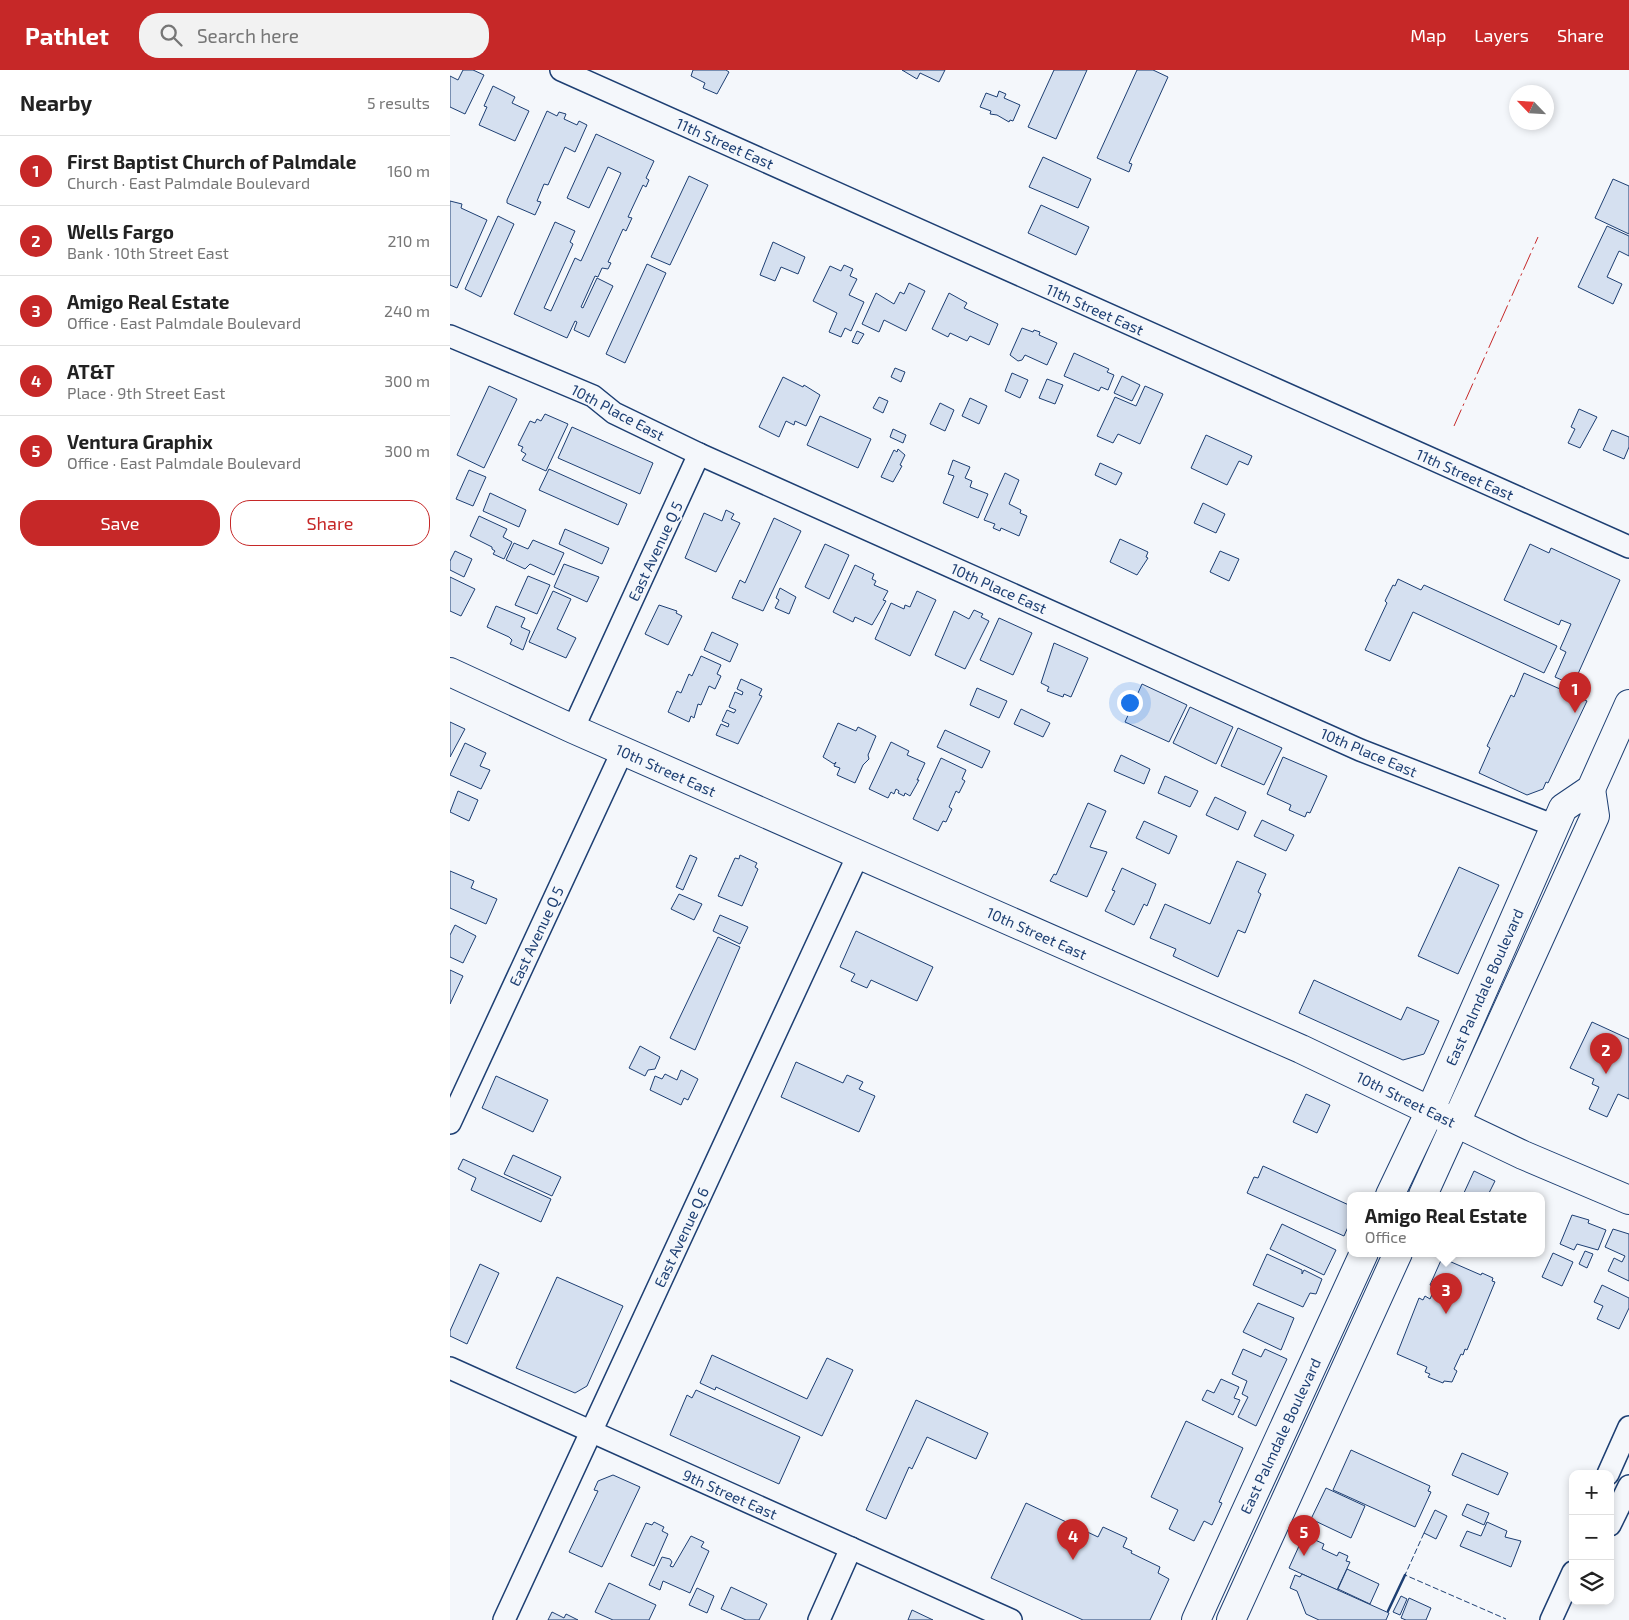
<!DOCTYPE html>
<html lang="en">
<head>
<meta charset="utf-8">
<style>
  :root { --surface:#fff; --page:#f2f2f2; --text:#222; --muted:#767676; --line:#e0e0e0; --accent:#c62828 }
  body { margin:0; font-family:"Exo 2",sans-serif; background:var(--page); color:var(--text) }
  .controls { position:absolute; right:15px; bottom:15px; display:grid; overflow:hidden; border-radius:10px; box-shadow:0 2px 8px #0003 }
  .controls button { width:45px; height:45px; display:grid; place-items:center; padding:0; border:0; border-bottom:1px solid var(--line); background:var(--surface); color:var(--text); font:25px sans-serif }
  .compass { position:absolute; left:1059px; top:15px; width:45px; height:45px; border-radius:50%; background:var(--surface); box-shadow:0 2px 8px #0003; rotate:295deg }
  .you { position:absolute; left:679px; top:632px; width:18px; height:18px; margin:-12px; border:4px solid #fff; border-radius:50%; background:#1a73e8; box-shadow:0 0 0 8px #1a73e833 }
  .badge { display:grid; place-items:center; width:32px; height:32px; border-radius:50%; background:var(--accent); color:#fff; font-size:16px; font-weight:700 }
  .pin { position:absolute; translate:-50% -41px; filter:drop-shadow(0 1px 2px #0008) }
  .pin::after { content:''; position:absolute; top:26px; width:18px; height:15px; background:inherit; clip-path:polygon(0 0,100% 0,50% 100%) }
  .popup { position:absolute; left:897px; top:1122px; width:198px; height:65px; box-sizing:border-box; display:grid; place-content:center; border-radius:10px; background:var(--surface); filter:drop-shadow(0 1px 4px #0005); font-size:16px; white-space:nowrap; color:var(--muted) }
  .popup b { font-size:19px; color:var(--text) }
  .popup::after { content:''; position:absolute; left:50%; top:100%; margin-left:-10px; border:10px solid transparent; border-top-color:var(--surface) }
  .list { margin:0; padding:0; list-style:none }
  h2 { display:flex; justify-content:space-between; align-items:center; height:65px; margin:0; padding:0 20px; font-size:21px }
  h2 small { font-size:16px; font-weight:400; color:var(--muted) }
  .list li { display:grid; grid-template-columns:32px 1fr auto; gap:15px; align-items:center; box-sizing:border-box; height:70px; padding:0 20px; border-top:1px solid var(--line) }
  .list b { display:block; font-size:19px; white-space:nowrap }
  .list p { margin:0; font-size:16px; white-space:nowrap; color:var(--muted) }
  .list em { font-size:16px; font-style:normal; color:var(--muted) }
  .actions { display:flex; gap:10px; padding:15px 20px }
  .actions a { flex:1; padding:11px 0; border:1px solid var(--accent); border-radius:20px; text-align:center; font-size:18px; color:var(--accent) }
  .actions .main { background:var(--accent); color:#fff }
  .icon { flex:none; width:28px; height:28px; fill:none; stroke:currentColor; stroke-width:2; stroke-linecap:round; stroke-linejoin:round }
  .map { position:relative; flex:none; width:1179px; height:1550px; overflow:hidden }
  header { display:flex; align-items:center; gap:30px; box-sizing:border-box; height:70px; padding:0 25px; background:var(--accent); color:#fff }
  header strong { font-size:24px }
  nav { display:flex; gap:28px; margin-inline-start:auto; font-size:18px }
  .search { width:350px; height:45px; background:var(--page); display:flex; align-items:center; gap:12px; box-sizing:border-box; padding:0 18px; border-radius:20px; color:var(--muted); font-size:19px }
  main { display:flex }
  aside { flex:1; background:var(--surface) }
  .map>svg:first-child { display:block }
  .building { fill:#d5e0f0; stroke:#1d3f73 }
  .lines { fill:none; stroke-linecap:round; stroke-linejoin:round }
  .minor-casing { stroke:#1d3f73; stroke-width:24 }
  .major-casing { stroke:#1d3f73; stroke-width:30 }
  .highway-casing { stroke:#1d3f73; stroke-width:30 }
  .minor { stroke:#f4f7fb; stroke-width:21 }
  .major { stroke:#f4f7fb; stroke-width:28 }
  .highway { stroke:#f4f7fb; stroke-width:28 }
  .fence { stroke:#1d3f73; stroke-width:1; stroke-dasharray:6 2.5; stroke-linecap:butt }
  .wall { stroke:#1d3f73; stroke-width:2.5 }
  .power { stroke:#c62828; stroke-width:1; stroke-dasharray:18 4 2.5 4; stroke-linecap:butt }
  .labels { text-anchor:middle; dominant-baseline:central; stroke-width:4; stroke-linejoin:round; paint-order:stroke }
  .street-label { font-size:15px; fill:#1d3f73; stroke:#f4f7fb }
</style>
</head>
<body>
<header>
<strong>Pathlet</strong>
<div class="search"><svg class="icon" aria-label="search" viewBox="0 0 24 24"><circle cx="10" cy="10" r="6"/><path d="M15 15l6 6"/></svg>Search here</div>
<nav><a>Map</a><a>Layers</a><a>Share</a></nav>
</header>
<main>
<aside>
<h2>Nearby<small>5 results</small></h2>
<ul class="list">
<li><span class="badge">1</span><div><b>First Baptist Church of Palmdale</b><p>Church · East Palmdale Boulevard</p></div><em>160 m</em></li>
<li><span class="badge">2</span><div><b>Wells Fargo</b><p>Bank · 10th Street East</p></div><em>210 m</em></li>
<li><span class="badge">3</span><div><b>Amigo Real Estate</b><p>Office · East Palmdale Boulevard</p></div><em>240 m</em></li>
<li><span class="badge">4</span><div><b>AT&amp;T</b><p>Place · 9th Street East</p></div><em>300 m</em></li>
<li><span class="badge">5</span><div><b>Ventura Graphix</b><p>Office · East Palmdale Boulevard</p></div><em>300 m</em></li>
</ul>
<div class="actions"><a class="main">Save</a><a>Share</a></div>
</aside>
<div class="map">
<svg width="1179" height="1550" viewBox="0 0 1179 1550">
  <rect width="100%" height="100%" fill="#f4f7fb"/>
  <!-- building -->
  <g class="building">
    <path d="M13,0H23L34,5L15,44L0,37V6L8,10Z"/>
    <path d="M243,0H276L279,2L267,24L253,18L255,13L241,6Z"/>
    <path d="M452,0H495L489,12L470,3L467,9Z"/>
    <path d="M604,0H637L606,69L578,57Z"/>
    <path d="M687,0H703L718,7L679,93L682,94L679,102L647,88Z"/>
    <path d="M43,16L65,27L62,33L79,41L65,71L29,55L37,37L34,36Z"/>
    <path d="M549,21L556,24L554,28L570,35L563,51L560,50L559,52L547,45L540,44L541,41L530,37L536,23L547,27Z"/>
    <path d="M97,41L107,46L109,42L116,44L114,49L127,55L129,51L137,55L125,82L115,77L98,115L94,114L87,131L91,132L85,145L57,133V130Z"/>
    <path d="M146,64L204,91L196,108L199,110L196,117L193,115L178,147L182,148L176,161L173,159L158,192L161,193L158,199L152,198L148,207L145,206L131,237L133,238L147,208L163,216L139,267L124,260L127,252L125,251L117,268L64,244L105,152L125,161L120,172L123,174L94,238L101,241L125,188L131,191L171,103L158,97L139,138L117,128Z"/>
    <path d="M593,87L641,109L628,138L579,117Z"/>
    <path d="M239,106L258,115L220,195L201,187Z"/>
    <path d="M1163,109L1179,116V164L1145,148Z"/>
    <path d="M0,131L12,134L11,138L37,150L7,218L0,215Z"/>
    <path d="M591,135L639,157L626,185L578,163Z"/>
    <path d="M48,146L64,154L31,227L15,219Z"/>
    <path d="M1157,156L1179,166V186L1169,181L1157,207L1172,214L1163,234L1128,217Z"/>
    <path d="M323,172L355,187L348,204L331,197L325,211L310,205Z"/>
    <path d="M197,194L216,203L175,293L156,284Z"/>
    <path d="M394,195L403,199L400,206L407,209L399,225L414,232L401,261L395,258L391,267L379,262L387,243L363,231L380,196L391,201Z"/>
    <path d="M459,213L475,221L456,261L434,250L429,262L412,254L426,223L444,234L450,222L454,224Z"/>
    <path d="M499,223L517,233L514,238L548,254L539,275L520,266L517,271L500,263L498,267L482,259Z"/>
    <path d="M572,258L583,262L584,260L590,262L589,265L607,273L597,295L575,285L572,290L568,291L560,285Z"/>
    <path d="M407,261L414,264L408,274L402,272Z"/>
    <path d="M624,283L659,299L657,302L664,305L658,320L651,317L649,321L614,306Z"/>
    <path d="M445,298L455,302L451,312L441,307Z"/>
    <path d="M562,303L578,310L570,328L555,321Z"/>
    <path d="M672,306L690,315L682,331L664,323Z"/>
    <path d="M333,307L353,317L354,315L370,325L356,356L345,351L344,355L336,351L329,367L309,357Z"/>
    <path d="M597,309L613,315L605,334L589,328Z"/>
    <path d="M39,316L67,329L34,398L7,385Z"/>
    <path d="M695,316L713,324L690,374L668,364L663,373L647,366L665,327L686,336Z"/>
    <path d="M429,327L438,331L433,343L423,338Z"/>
    <path d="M520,328L537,336L529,354L512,346Z"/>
    <path d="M490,333L504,340L495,361L480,354Z"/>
    <path d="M1129,339L1147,347L1130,378L1118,373L1125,359L1121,357Z"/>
    <path d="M95,344L118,354L96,401L72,390L76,384L71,381L73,377L68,375L80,351L85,353L87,349L91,351Z"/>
    <path d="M370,346L421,369L408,398L357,375Z"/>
    <path d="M122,357L203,393L190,424L108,388Z"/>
    <path d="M443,359L456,365L453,373L440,367Z"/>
    <path d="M1162,360L1179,367V377L1174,389L1153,380Z"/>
    <path d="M756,365L802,386L798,395L789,391L777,415L741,398Z"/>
    <path d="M448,379L455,385L450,395L452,396L443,412L431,407L444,380L447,382Z"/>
    <path d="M503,390L520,397L515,408L522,411L520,417L538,424L528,448L493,433L504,406L498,404Z"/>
    <path d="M650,393L672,403L666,415L645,405Z"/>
    <path d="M99,399L177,434L168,455L89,420Z"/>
    <path d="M19,400L36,407L23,436L6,429Z"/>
    <path d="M555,403L569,410L559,434L571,440L570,443L577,446L569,466L551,458L550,461L543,458L545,454L534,450Z"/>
    <path d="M40,423L76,440L69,457L33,441Z"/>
    <path d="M753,433L775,444L766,463L744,453Z"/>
    <path d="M276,440L284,444L281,449L290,453L266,502L235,488L254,443L272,451Z"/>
    <path d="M29,446L57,459L53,467L62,472L54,489L43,484L45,481L42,479V477L20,466Z"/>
    <path d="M324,448L351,461L313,541L282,528L290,510L295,513Z"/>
    <path d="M115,459L159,478L152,494L109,474Z"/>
    <path d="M670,469L698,482L696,487L698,488L687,505L660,492Z"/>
    <path d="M83,470L114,483L104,505L80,494L75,499L56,490L64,473L78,479Z"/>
    <path d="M375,474L399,485L379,529L355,517Z"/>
    <path d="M1080,474L1099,483L1101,478L1170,510L1123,615L1105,607L1116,582L1110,579L1121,554L1111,550L1109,555L1054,530Z"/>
    <path d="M5,481L22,489L14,507L0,500V491Z"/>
    <path d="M770,481L789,489L779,511L760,502Z"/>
    <path d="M114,494L149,507L137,532L104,517Z"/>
    <path d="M405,495L424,504L422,509L426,511L424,515L438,521L433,530L436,531L422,555L405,547L403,552L383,542Z"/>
    <path d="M78,506L100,515L87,544L65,535Z"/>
    <path d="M0,507L25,519L11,546L0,541Z"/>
    <path d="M948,509L971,520L974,515L1107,576L1094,603L963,542L940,591L915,580L937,533L935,531L943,515L945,516Z"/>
    <path d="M330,518L346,527L339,544L325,538L329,530L326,528Z"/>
    <path d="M103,521L121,529L107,559L126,568L116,588L79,572Z"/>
    <path d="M467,521L486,530L460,586L425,569L441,533L454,539L455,535L460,537Z"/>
    <path d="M209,535L227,541L226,543L232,546L218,575L195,564Z"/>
    <path d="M46,536L75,548L71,557L80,561L73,580L60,574L62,570L59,567L37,557Z"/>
    <path d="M524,540L533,544L531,547L539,551L515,599L485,585L504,541L519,549Z"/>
    <path d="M549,548L582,563L563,605L530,590Z"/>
    <path d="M262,562L288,574L280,592L254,580Z"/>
    <path d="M604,573L638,588L621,627L614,624L613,627L597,621L599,617L591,613Z"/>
    <path d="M251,586L271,595L267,604L271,606L265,619L259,616L251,635L248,634L244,648L241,646L239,652L218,642L227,621L231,623L239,604L242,606Z"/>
    <path d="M1074,603L1137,631L1098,713L1096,712L1093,719L1077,725L1029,703L1040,678L1037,676L1061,625L1064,627Z"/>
    <path d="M291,609L312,619L309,625L312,626L288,674L266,665L271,654L278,657L279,654L272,651L277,640L284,643L286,640L279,637L285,622L292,625L293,622L287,619Z"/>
    <path d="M692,614L737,635L719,672L675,652Z"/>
    <path d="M527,618L557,631L549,648L520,635Z"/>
    <path d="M740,637L783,657L766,694L723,673Z"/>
    <path d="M571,639L600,653L593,667L564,654Z"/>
    <path d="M0,652L15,659L0,687Z"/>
    <path d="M388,653L406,661L408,657L426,666L418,685L419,689L413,695L405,713L387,705L390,698L384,696L386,692L384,694L373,687Z"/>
    <path d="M788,658L832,678L814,715L771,696Z"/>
    <path d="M495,660L540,681L532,698L487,677Z"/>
    <path d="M441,672L459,681L457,685L475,693L467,710H469L460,726L455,723L454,726L448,723L449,721L446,719L444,724L441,722L438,728L419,719Z"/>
    <path d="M15,673L36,683L30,696L40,700L31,719L0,705Z"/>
    <path d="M671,685L700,699L694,714L664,701Z"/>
    <path d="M833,687L877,706L860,743L857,742L855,747L839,740L841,735L817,724Z"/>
    <path d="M491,688L516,700L512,709L515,711L509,723L506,721L499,737L502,739L496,752L493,751L488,761L463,749Z"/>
    <path d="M715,706L748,721L740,737L708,723Z"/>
    <path d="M8,721L28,730L19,751L0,742Z"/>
    <path d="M765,727L796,742L788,760L756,745Z"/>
    <path d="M638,733L656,741L640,777L657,782L637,827L600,811L604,804L606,805Z"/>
    <path d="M812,750L844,765L836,781L804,766Z"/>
    <path d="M694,751L727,766L719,784L686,768Z"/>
    <path d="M240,785L247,788L233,820L226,817Z"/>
    <path d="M290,785L307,793L305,797L308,799L292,836L268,826L285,788L289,789Z"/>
    <path d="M787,791L816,804L808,822L811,824L795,863L788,860L768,907L723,886L726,879L700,868L715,834L760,854Z"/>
    <path d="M1009,797L1049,815L1008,904L968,886Z"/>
    <path d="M672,798L706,814L697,836L694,834L684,855L655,841L665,821L662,820Z"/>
    <path d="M0,801L24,811L21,818L47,829L36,854L0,838Z"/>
    <path d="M229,824L252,834L244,850L221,839Z"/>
    <path d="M270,845L298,857L290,874L263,861Z"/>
    <path d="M5,855L26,866L13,893L0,887V865Z"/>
    <path d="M406,861L483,897L467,931L421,910L417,918L401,911L405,904L390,897Z"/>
    <path d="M268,867L290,877L245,980L220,968Z"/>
    <path d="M0,900L13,906L0,934Z"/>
    <path d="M864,910L951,950L957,937L989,951L974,984L953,990L849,943Z"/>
    <path d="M1142,952L1179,969V1029L1168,1024L1157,1047L1139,1039L1149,1017L1142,1014L1144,1009L1120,998Z"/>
    <path d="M190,976L210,987L205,999L198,1000L195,1006L179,998Z"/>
    <path d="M346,992L393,1013L397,1005L413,1012L409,1019L425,1026L409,1062L331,1027Z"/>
    <path d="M231,1000L248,1009L238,1030L234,1028L231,1035L200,1020L205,1006L212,1009L215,1004L227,1010Z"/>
    <path d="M46,1006L98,1030L83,1062L32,1038Z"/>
    <path d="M856,1024L880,1035L867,1063L843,1052Z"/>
    <path d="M63,1085L111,1107L102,1126L54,1104Z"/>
    <path d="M13,1089L101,1129L91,1152L21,1120L26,1108L8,1099Z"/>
    <path d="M813,1096L901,1136V1150L894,1166L797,1123L804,1107L808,1108Z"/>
    <path d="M1024,1101L1045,1111L1038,1125H1013Z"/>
    <path d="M1122,1145L1139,1150L1138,1153L1156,1160L1148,1180L1127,1174L1124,1180L1110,1174Z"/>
    <path d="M832,1154L886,1180L874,1205L820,1179Z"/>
    <path d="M1163,1159L1179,1164V1211L1158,1201L1164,1188L1172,1192L1175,1186L1155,1177Z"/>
    <path d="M1135,1181L1143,1184L1137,1198L1129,1194Z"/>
    <path d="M1103,1183L1123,1192L1112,1216L1092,1207Z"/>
    <path d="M817,1184L852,1200V1204L854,1200L872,1209L866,1224L860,1223L853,1237L803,1215Z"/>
    <path d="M992,1188L1031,1205L1032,1203L1043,1208L1042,1211L1045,1212L1017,1280L1015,1279L1013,1285L1011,1284L1004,1299L1007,1301L1002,1312L994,1311L993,1313L978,1307L980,1304L975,1302L977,1297L947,1284L969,1228L973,1230L975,1226L980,1229L985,1218L980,1215Z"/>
    <path d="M30,1194L49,1203L17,1274L0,1266V1261Z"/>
    <path d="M107,1207L173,1236L137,1316L125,1323L66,1298Z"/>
    <path d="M1152,1215L1179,1228V1238L1169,1259L1147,1249L1153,1236L1144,1232Z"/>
    <path d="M808,1233L844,1248L831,1280L793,1262Z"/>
    <path d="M793,1279L811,1287L815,1279L837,1289L806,1356L788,1347L798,1327L792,1324L797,1311L782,1304Z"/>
    <path d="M262,1285L357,1329L377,1288L403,1300L372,1366L266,1317L265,1320L250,1313Z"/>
    <path d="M771,1309L789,1317L784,1328L790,1330L783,1345L752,1330L757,1320L764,1323Z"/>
    <path d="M246,1320L350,1367L329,1414L220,1365L237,1325L242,1328Z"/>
    <path d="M466,1330L538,1363L526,1389L477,1367L462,1399L459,1397L436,1449L416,1440Z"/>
    <path d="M736,1351L793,1378L769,1432L772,1433L762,1455L754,1451L744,1471L719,1459L728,1440L701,1427Z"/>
    <path d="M901,1380L980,1416L978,1421L981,1422L965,1457L883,1420Z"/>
    <path d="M1012,1383L1058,1403L1048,1425L1002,1405Z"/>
    <path d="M163,1405L190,1417L152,1497L119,1482L148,1421L144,1420L148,1411Z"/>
    <path d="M876,1418L915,1436L901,1468L861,1449Z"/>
    <path d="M576,1433L648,1467L653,1457L677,1468L673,1477L682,1481L681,1483L710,1497L708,1503L719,1509L700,1550H633L541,1508Z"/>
    <path d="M1017,1434L1039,1443L1034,1455L1012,1445Z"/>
    <path d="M985,1440L997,1446L986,1469L974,1463Z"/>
    <path d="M204,1452L214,1457L212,1461L218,1464L204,1496L181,1486L196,1453L202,1455Z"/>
    <path d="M1037,1452L1057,1461L1055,1467L1071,1471L1061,1497L1010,1476L1017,1461L1031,1466Z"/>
    <path d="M854,1465L874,1474L872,1479L887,1486L889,1482L898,1486L896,1491L900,1492L887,1520L839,1498Z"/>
    <path d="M241,1466L254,1472L251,1477L259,1481L240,1523L213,1511L210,1520L199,1515L212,1487L220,1489L222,1492L220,1496L223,1497Z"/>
    <path d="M897,1499L929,1514L920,1534L888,1519Z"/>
    <path d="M852,1504L939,1543L936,1550H869L856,1544L847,1521L840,1518L845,1505L850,1507Z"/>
    <path d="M159,1513L206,1535L199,1550H163L145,1542Z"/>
    <path d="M281,1517L317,1534L309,1550H296L271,1539Z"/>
    <path d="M247,1518L264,1526L257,1543L239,1535Z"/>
    <path d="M951,1526L957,1529L950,1545L943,1542Z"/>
    <path d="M959,1528L981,1538L976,1550H956L951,1548Z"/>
    <path d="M462,1540L483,1550H458Z"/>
    <path d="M102,1542L114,1548L116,1544L128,1550H98Z"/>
  </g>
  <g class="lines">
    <!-- minor casing -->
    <g class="minor-casing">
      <g id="minor">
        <path d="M111,0L1179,477"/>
        <path d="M0,266L143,326L164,343L249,384L910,680L1105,756"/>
        <path d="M123,659L249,384"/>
        <path d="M0,1053L173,680"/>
        <path d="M0,1298L561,1550"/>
        <path d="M1158,1404L1179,1357"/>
        <path d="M1160,1455L1179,1416"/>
        <path d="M54,1550L408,785"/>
        <path d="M369,1550L401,1478"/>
        <path d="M1101,1550L1123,1502"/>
      </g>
    </g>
    <!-- major casing -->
    <g class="major-casing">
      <path id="major" d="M0,602L123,659L851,979L1073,1085L1179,1130"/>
    </g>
    <!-- highway casing -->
    <g class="highway-casing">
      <g id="highway">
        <path d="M940,1125L980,1041L1113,738L1141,719L1179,634"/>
        <path d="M973,1125L1145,746L1141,719"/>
        <path d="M746,1550L914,1183"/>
        <path d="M781,1550L948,1183"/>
      </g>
    </g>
    <!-- minor -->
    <use href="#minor" class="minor"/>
    <!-- major -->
    <use href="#major" class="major"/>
    <!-- highway -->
    <use href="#highway" class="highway"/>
    <!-- fence -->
    <path class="fence" d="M974,1463L955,1505L1056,1549"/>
    <!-- wall -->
    <path class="wall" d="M938,1541L955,1505"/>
    <!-- power -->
    <path class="power" d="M1004,356L1088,167"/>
  </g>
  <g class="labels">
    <!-- street labels -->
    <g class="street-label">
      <text transform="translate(275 73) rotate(24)">11th Street East</text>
      <text transform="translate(645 239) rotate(24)">11th Street East</text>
      <text transform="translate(168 342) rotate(28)">10th Place East</text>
      <text transform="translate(1015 404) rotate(24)">11th Street East</text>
      <text transform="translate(205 481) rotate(-65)">East Avenue Q 5</text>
      <text transform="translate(549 518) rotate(24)">10th Place East</text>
      <text transform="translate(919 682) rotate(23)">10th Place East</text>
      <text transform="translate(216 700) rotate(24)">10th Street East</text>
      <text transform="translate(587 863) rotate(24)">10th Street East</text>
      <text transform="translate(86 866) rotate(-65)">East Avenue Q 5</text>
      <text transform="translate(1034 917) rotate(-66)">East Palmdale Boulevard</text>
      <text transform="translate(956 1029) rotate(26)">10th Street East</text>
      <text transform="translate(231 1167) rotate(-65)">East Avenue Q 6</text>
      <text transform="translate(830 1366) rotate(-65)">East Palmdale Boulevard</text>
      <text transform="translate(280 1424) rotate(24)">9th Street East</text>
    </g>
  </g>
</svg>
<div class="controls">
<button>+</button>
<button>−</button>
<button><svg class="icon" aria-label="layers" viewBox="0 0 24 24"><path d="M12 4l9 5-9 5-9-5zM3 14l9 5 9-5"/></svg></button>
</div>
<svg class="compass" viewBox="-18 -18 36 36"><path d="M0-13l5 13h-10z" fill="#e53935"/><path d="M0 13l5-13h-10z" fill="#767676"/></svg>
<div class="you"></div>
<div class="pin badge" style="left:1125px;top:643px">1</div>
<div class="pin badge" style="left:1156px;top:1004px">2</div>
<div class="pin badge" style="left:996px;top:1244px">3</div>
<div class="popup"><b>Amigo Real Estate</b>Office</div>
<div class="pin badge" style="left:623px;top:1490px">4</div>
<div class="pin badge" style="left:854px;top:1486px">5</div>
</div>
</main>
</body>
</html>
